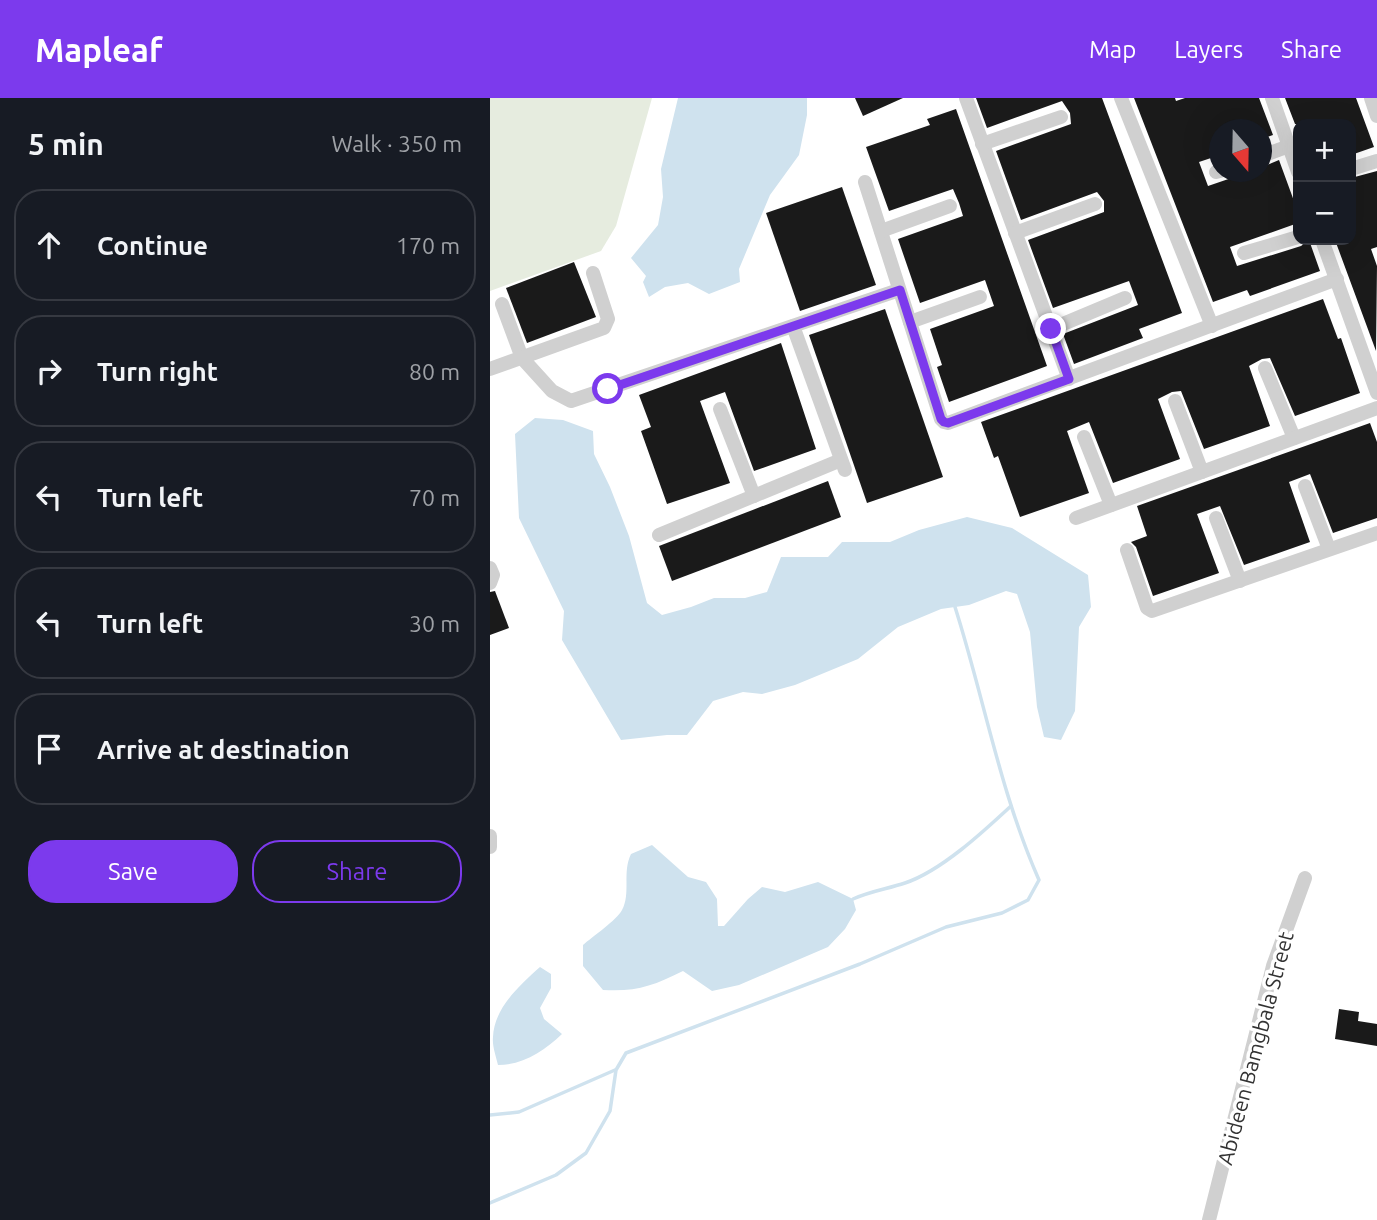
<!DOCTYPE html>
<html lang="en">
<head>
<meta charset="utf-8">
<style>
  :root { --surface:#171b24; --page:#20242c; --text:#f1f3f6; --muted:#9ea1a6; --line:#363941; --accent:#7c3aed }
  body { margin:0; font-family:Ubuntu,sans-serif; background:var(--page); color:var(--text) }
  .controls { position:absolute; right:21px; top:21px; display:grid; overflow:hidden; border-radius:14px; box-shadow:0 7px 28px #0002 }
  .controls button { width:63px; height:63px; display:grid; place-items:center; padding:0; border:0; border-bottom:2px solid var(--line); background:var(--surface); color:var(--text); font:35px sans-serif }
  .compass { position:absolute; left:719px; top:21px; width:63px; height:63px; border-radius:50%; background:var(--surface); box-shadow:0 7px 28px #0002; rotate:160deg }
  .stop { position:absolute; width:21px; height:21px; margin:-16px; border:5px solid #7c3aed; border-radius:50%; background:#fff }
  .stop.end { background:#7c3aed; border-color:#fff; box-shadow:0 2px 7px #0008 }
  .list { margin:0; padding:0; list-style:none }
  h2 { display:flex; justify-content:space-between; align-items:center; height:91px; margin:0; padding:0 28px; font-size:30px }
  h2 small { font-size:23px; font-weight:400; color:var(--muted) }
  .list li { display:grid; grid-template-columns:46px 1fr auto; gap:21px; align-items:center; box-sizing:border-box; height:112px; margin:0 14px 14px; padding:0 14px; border:2px solid var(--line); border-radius:28px }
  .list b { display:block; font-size:26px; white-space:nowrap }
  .list em { font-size:23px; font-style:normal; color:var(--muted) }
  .actions { display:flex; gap:14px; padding:21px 28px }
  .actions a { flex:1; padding:16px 0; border:2px solid var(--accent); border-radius:28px; text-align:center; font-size:24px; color:var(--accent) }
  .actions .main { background:var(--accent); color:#fff }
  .icon { flex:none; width:38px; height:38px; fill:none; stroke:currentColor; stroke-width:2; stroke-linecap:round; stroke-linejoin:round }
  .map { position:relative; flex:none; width:887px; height:1122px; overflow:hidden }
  header { display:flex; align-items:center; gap:42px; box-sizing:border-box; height:98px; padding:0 35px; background:var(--accent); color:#fff }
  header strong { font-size:33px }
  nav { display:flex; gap:38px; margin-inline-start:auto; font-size:24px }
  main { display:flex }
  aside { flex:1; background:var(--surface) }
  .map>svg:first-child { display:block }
  .green { fill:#e6ecdf }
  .water { fill:#cfe2ee }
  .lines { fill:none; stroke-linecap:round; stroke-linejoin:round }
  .stream { stroke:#cfe2ee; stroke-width:3.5 }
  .building { fill:#1a1a1a }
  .minor { stroke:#d0d0d0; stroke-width:14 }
  .route { stroke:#7c3aed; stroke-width:9 }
  .labels { text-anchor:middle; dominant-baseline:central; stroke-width:7; stroke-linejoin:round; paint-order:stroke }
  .street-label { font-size:21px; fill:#333; stroke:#fff }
</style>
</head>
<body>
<header>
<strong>Mapleaf</strong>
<nav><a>Map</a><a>Layers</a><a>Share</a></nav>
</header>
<main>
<aside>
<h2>5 min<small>Walk · 350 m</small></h2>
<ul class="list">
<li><svg class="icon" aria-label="ahead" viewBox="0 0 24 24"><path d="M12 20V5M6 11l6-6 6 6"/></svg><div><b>Continue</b></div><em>170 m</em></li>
<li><svg class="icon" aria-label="right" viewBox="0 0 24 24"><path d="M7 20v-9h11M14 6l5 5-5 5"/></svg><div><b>Turn right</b></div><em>80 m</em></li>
<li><svg class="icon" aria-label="left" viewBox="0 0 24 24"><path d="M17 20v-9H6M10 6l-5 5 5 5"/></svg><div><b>Turn left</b></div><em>70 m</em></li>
<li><svg class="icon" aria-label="left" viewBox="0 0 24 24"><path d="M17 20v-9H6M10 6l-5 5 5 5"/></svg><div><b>Turn left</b></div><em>30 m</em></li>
<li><svg class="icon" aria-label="arrive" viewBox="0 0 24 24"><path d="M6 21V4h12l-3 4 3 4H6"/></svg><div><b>Arrive at destination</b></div></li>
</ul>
<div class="actions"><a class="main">Save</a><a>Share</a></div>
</aside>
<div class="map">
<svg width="887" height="1122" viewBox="0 0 887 1122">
  <rect width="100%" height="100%" fill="#fff"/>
  <!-- green -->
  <path class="green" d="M0,0H162L126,128L111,153L0,193Z"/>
  <!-- water -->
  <g class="water">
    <path d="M188,0H317V17L309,57L280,97L249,171L250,184L219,196L198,185L175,189L159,199L153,184L156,178L141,160L168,127L173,99L171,71Z"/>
    <path d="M45,320L73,322L103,333L104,356L120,389L139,438L157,505L172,517L201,509L224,500H255L277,494L291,459H338L352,444H400L429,432L477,419L522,430L598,477L601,509L589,529L585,613L571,642L554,639L547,609L540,534L527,496L516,493L479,507L451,511L408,529L368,561L305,587L272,596L253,594L223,603L197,637H177L131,642L72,542L74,513L29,420L25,336Z"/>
    <path d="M162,747L198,779L216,784L227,801L228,828H234L258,801L272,789L295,794L328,784L363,801L366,812L355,831L338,849L249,887L222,893L193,873C163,888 146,894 113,892L93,868V847C102,839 127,822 132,812C141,795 132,774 141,756Z"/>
    <path d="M50,869L61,876V890L50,910L54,921L72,936C54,953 33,967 8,967C6,958 2,948 3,939C4,910 30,887 50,869Z"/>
  </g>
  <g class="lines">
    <!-- stream -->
    <g class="stream">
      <path d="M363,801C381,793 397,791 415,785C451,773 493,734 521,708"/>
      <path d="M0,1017L29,1014L125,972"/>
      <path d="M0,1105L66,1077L96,1055L120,1013L126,972L136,955L370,866L456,829L512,815L538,802L549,782C510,694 494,600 465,509"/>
    </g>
  </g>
  <!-- building -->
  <g class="building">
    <path d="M365,0H413L373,18Z"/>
    <path d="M486,0H612L692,215L649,231L653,240L584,266L573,236L648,207L639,183L563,210L538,142L614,114V103L607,94L531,122L506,53L581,26L580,15L572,3L497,30Z"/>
    <path d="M644,0H685L686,3L695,0H769L783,37L772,41V32H730V57L709,64L718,88L759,74H772V69L789,62L808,114V125L740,149L747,168L811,148L819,142L830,173L760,198L757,192L723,204Z"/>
    <path d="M795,0H866L884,49L861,57V26H805Z"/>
    <path d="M466,11L557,268L459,304L447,269L452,267L440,231L504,208L495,182L430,205L408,141L473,118L469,105L463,91L399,113L376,49L440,27L437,21Z"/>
    <path d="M887,73V149L881,151L887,168L886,253L845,142H861V80Z"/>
    <path d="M352,89L386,187L310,213L276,115Z"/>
    <path d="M84,164L106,219L37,245L16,190Z"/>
    <path d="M833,201L848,241L851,240L870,295L805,318L780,260L772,261L759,268L780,328L714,351L691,293L682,294L668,301L690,361L623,385L599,324L577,333L599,395L530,419L508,358L504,360L491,324Z"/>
    <path d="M395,211L453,379L377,405L319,237Z"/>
    <path d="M291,245L326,351L264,373L235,294L210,303L240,385L177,406L151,333L161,329L149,297Z"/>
    <path d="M880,325L887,344V420L843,435L820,376L799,384L820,444L754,467L730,408L707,416L729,475L663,498L646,449L641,444L657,438L647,408Z"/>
    <path d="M338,383L351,419L182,483L169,448Z"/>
    <path d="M5,493L19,530L0,537V494Z"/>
    <path d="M849,911L869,914L868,923L887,926V948L845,941Z"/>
  </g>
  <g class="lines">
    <!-- minor -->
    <g class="minor">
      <path d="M476,0L579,281"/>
      <path d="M631,0L722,228"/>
      <path d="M782,0L808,74"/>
      <path d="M881,0L887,18"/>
      <path d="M492,46L571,19"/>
      <path d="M772,58L799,48"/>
      <path d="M861,71L887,63"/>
      <path d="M726,74L730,73"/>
      <path d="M375,84L451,321L454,324L458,325L847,181"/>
      <path d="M391,133L460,108"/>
      <path d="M525,135L605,106"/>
      <path d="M832,142L887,295"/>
      <path d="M754,155L808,139"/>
      <path d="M12,206L32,260L62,293L81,303L409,192"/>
      <path d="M420,224L490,199"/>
      <path d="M303,228L355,372"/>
      <path d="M561,231L635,200"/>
      <path d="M775,270L804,340"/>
      <path d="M0,271L114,230L118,221L103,175"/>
      <path d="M685,303L712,374"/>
      <path d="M230,311L264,398"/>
      <path d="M594,339L621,407"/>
      <path d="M815,388L839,451"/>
      <path d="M586,420L887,310"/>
      <path d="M726,420L750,483"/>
      <path d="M169,437L351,362"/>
      <path d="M637,452L657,510L662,513L887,435"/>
      <path d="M0,470L3,477L0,485"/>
      <path d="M0,738V749"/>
      <path d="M719,1122L783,868L815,780"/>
    </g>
  </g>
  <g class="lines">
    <!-- route -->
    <path class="route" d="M118,291L410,192L451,321L454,324L458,325L579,281L561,231"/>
  </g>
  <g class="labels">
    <!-- street labels -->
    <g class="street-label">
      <text transform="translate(765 950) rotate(-75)">Abideen Bamgbala Street</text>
    </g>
  </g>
</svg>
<div class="controls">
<button>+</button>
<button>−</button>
</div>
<svg class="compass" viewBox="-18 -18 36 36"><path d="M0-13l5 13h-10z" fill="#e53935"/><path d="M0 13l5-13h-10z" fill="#9ea1a6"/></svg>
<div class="stop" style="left:118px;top:291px"></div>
<div class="stop end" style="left:561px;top:231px"></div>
</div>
</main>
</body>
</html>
